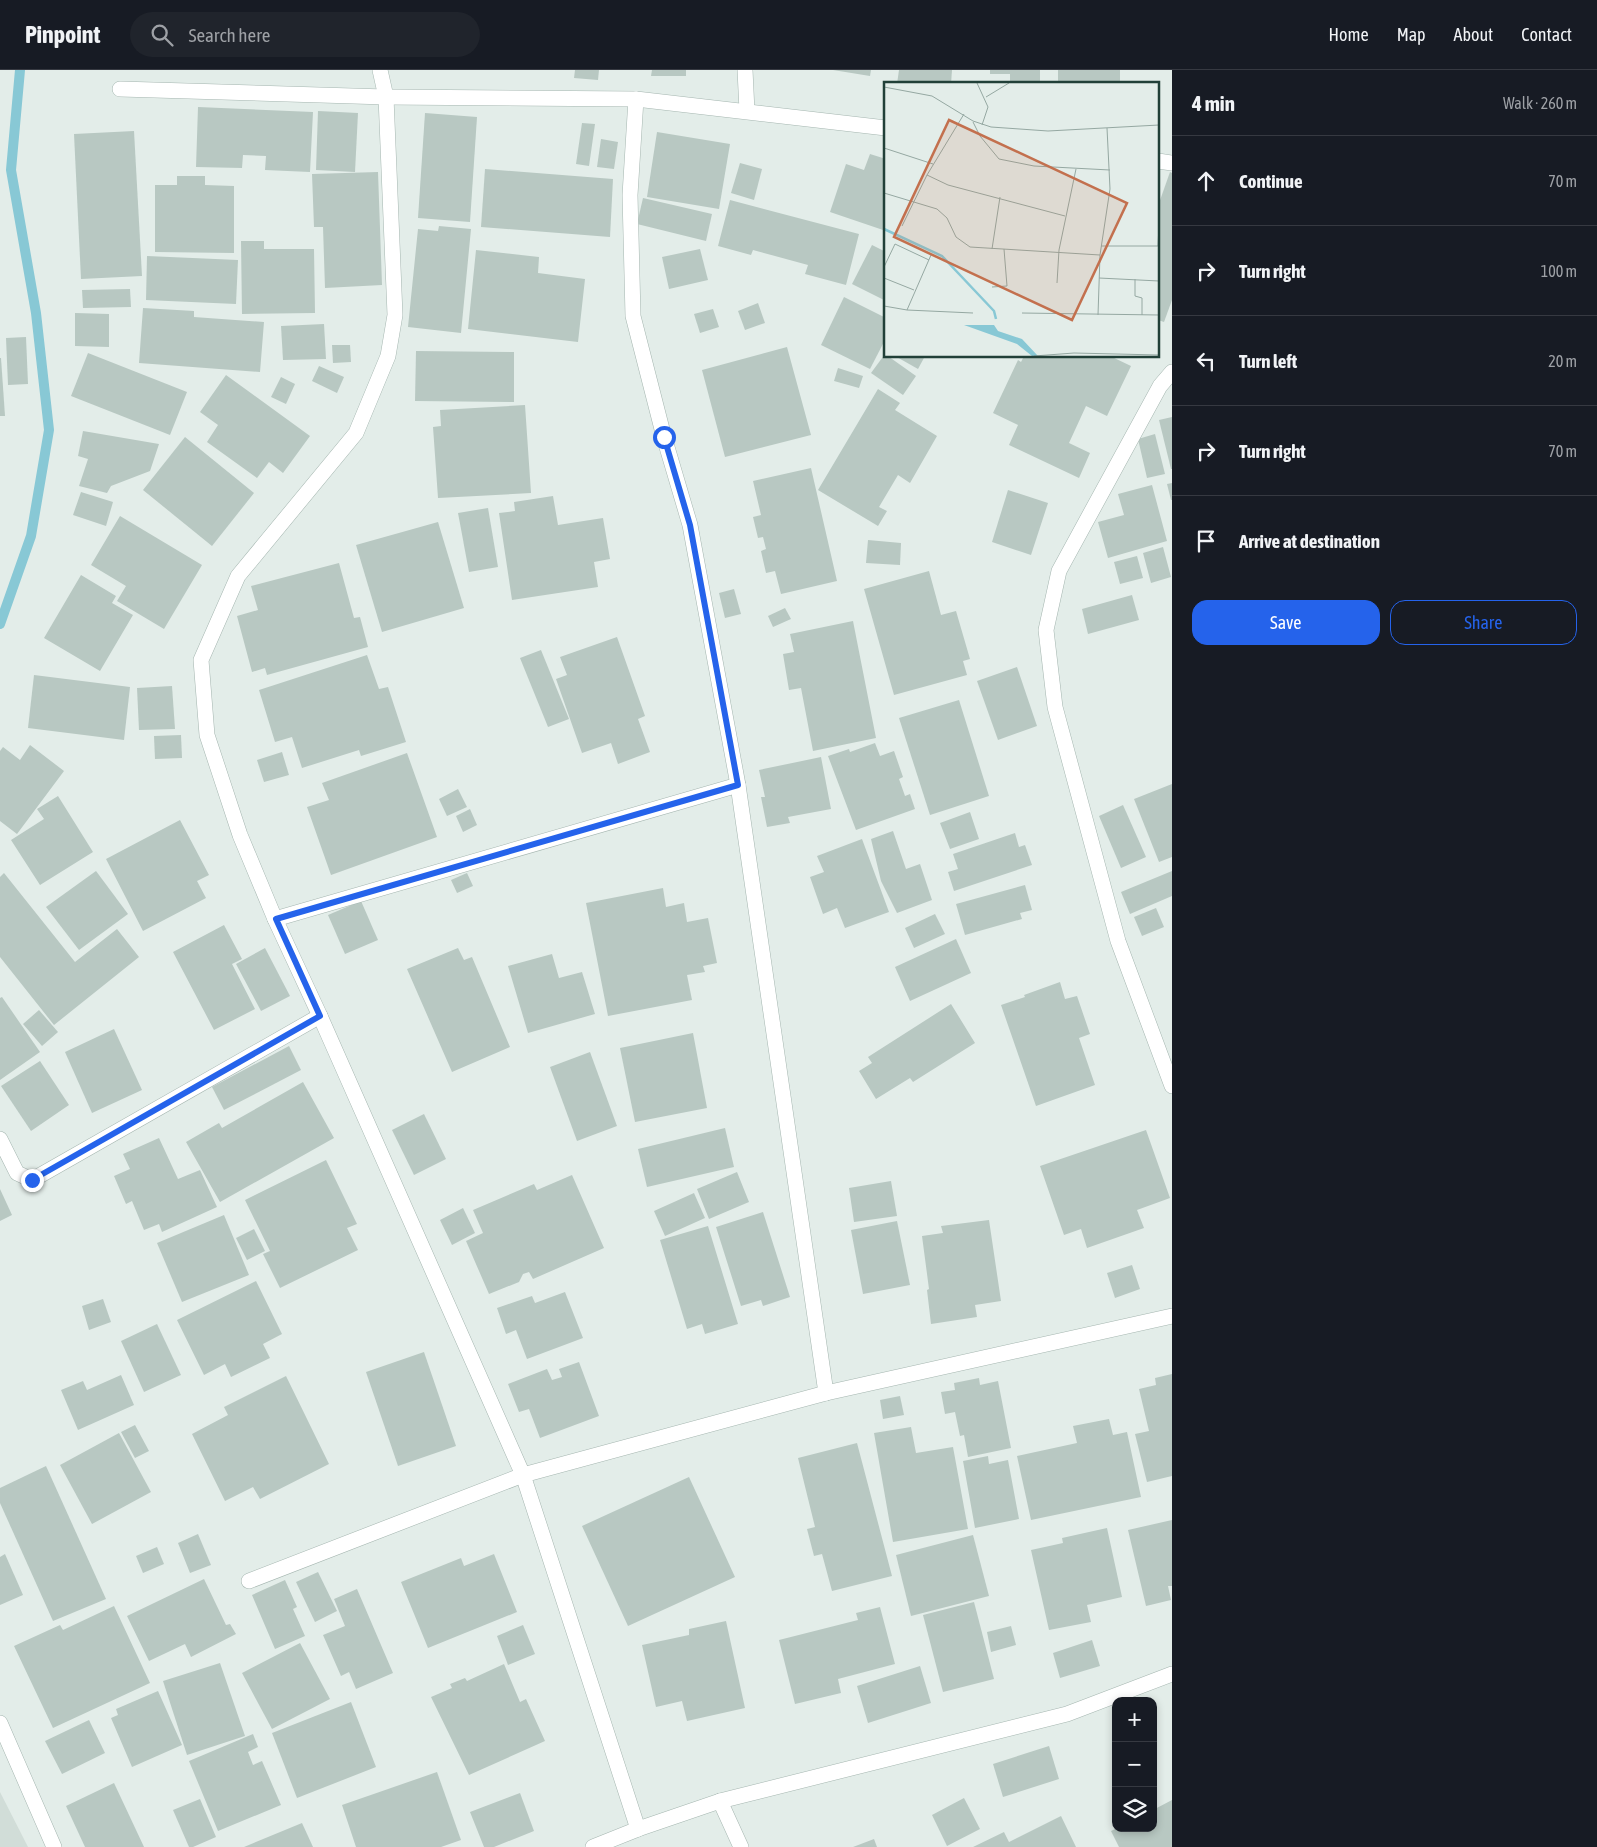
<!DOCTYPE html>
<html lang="en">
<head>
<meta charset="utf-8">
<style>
  :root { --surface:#171b24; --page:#20242c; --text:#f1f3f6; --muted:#9ea1a6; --line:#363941; --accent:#2563eb }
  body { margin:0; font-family:"Asap Condensed",sans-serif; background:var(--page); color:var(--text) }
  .controls { position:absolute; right:15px; bottom:15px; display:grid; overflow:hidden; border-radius:10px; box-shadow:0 2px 8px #0003 }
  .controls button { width:45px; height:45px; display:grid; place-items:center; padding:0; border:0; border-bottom:1px solid var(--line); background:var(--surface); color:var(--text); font:25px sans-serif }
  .stop { position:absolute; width:15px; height:15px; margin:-11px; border:4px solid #2563eb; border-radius:50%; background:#fff }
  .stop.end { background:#2563eb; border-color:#fff; box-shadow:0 1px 5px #0008 }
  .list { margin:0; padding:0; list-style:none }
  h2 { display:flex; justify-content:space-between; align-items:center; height:65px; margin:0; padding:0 20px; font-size:21px }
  h2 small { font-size:16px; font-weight:400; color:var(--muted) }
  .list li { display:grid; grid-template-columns:32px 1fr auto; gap:15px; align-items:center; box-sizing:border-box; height:90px; padding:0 20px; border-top:1px solid var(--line) }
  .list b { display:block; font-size:19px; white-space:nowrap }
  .list em { font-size:16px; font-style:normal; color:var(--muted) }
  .actions { display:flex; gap:10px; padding:15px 20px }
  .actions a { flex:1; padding:11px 0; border:1px solid var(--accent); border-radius:15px; text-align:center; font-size:18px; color:var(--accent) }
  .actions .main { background:var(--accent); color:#fff }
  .icon { flex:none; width:28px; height:28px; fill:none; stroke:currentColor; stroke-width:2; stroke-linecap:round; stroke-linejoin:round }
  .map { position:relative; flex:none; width:1172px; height:1777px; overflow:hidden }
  header { display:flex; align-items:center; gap:30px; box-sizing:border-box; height:70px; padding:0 25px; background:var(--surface); border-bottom:1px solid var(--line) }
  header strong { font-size:24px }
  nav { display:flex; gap:28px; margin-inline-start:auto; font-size:18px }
  .search { width:350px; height:45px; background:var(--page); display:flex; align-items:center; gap:12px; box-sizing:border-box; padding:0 18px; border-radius:28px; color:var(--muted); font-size:19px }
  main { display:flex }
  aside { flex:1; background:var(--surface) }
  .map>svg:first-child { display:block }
  .built { fill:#d1ddd8 }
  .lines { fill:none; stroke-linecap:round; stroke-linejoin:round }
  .stream { stroke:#88c8d5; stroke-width:10 }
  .building { fill:#b8c8c2 }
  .minor-casing { stroke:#a5b6b0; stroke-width:16 }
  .minor { stroke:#fff; stroke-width:15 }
  .route { stroke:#2563eb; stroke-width:6 }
  .inset-river { fill:none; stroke:#88c8d5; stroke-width:2.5 }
  .inset-road { fill:none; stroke:#95a8a2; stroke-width:1 }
  .view { fill:#c3704e; fill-opacity:0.15; stroke:#c3704e; stroke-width:2.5 }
  .inset-edge { fill:none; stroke:#214038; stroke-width:2.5 }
</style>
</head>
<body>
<header>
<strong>Pinpoint</strong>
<div class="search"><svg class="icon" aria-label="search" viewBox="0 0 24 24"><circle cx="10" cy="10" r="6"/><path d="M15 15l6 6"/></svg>Search here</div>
<nav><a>Home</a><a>Map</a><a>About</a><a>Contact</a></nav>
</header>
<main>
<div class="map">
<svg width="1172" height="1777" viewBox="0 0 1172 1777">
  <rect width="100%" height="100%" fill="#e3ede9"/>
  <!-- built -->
  <path class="built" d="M0,1722L28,1777H0Z"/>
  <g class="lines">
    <!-- stream -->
    <path class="stream" d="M0,554L31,466L49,360L36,243L11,100L20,0"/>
  </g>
  <!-- building -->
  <g class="building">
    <path d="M575,0H599L598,10L574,8Z"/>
    <path d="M652,0H686V6H651Z"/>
    <path d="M833,0H871L870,6Z"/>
    <path d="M899,0H952L951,14H897Z"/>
    <path d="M990,0H1040V14H1010V4H990Z"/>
    <rect x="1058" y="0" width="62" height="14"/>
    <path d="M198,37L313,42L310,102L265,100L266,86L243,85L242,98L196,97Z"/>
    <path d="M318,41L358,43L355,102L316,100Z"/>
    <path d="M425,43L477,47L470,152L418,148Z"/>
    <path d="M582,53L595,54L589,96L576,94Z"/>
    <path d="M134,61L142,206L81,209L74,64Z"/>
    <path d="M657,62L730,74L719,139L647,127Z"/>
    <path d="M601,69L618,72L614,99L597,97Z"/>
    <path d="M870,84L886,89V161L830,142L846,94L864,100Z"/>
    <path d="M740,93L762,99L754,130L731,123Z"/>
    <path d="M485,99L613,109L610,167L481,157Z"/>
    <path d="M378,102L382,215L325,218L323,157H314L312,104Z"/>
    <path d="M1170,102L1172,103V230L1164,252L1158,250V136Z"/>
    <path d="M177,106H205V115L234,116V183L155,182V115H177Z"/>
    <path d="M643,128L712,144L706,171L637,154Z"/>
    <path d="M730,130L859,164L846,215L805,204L808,195L753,180L751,185L718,176Z"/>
    <path d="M439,156L471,159L461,263L408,257L418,159L438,161Z"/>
    <path d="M241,171H264V179H314L315,243L242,244Z"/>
    <path d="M872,175L886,182V231L852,214Z"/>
    <path d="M700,179L708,210L669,219L662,187Z"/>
    <path d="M476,180L539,187L538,203L585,209L578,272L468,259Z"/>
    <path d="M147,186L238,190L236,234L146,230Z"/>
    <path d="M130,219L131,237L83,238L82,220Z"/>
    <path d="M844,227L886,248V268L870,299L821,275Z"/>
    <path d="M758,233L765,253L745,260L738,241Z"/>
    <path d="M143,238L194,241V247L264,252L260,302L139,293Z"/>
    <path d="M713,239L719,257L700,263L694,244Z"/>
    <path d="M75,243L109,244V277L75,276Z"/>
    <path d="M324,254L326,289L283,290L281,256Z"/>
    <path d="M26,267L28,314L8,315L6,268Z"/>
    <path d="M332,275H350L351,292L333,293Z"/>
    <path d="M787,277L811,365L725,387L702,300Z"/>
    <path d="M416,281L514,282V332L415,331Z"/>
    <path d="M88,283L187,322L170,365L71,326Z"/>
    <path d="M885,284L916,306L903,325L871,303Z"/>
    <path d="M895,286H925L918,299Z"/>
    <path d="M1024,286H1110L1131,296L1107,346L1086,336L1069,373L1090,383L1079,408L1009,375L1018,355L993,343L1018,290L1021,292Z"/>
    <path d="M0,288H1L5,346H0Z"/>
    <path d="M319,296L344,307L337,323L312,311Z"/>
    <path d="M838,298L863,306L859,318L834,311Z"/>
    <path d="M226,305L310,366L283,403L269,392L257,408L207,372L218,355L200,342Z"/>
    <path d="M281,307L295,314L286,334L271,327Z"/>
    <path d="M878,319L900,333L895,340L937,366L910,413L898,405L879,437L887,441L878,456L818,420Z"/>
    <path d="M525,335L531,423L438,428L433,357L441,356L440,340Z"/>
    <path d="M1172,347V399H1171L1159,350Z"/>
    <path d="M83,361L159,374L150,401L111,416L107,423L79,416L88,389L78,386Z"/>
    <path d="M1155,364L1165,404L1147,408L1138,369Z"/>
    <path d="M185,367L254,423L212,476L143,420Z"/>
    <path d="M811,398L837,511L781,524L775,501L766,503L761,481L766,479L763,467L758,468L753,447L761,445L753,411Z"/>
    <path d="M1172,413V430H1171L1167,414Z"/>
    <path d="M1152,415L1167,471L1108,488L1098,452L1124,445L1118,424Z"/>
    <path d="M1008,420L1048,433L1031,485L992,472Z"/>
    <path d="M81,422L113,432L106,456L73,445Z"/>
    <path d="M553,426L558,455L603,448L610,489L594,492L598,517L512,530L499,443L515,441L514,432Z"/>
    <path d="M488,438L498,497L469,502L458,443Z"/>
    <path d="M120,446L202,495L164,559L117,531L126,516L91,495Z"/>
    <path d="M438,452L464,538L382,562L356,475Z"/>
    <path d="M868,470L901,473L900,495L866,493Z"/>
    <path d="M1163,477L1171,507L1151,513L1143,483Z"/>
    <path d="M1137,486L1143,508L1120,514L1114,492Z"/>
    <path d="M339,493L354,548L360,547L368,577L267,605L265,598L252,602L237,546L258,540L251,516Z"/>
    <path d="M929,501L941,545L956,541L970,589L963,591L967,605L894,625L864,519Z"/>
    <path d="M81,505L116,526L112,533L133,545L100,601L44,568Z"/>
    <path d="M734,519L741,544L725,548L719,523Z"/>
    <path d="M1132,525L1139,550L1088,564L1082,539Z"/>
    <path d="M785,538L791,549L773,557L768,546Z"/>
    <path d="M853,551L876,668L813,681L801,618L789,620L783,584L794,582L790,564Z"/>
    <path d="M617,567L645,646L638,649L650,682L618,694L611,673L582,683L556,609L567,605L560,587Z"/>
    <path d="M541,580L569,649L548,657L520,588Z"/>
    <path d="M367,585L379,619L388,617L406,672L361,686L359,680L302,698L292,667L275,672L259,620Z"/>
    <path d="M1017,597L1037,656L998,670L977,611Z"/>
    <path d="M34,605L130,617L124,670L28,658Z"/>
    <path d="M172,616L175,659L139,660L137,618Z"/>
    <path d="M959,630L989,726L930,745L899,648Z"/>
    <path d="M181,665L182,688L155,689L154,666Z"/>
    <path d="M875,673L880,686L894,681L903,707L899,709L905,726L910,724L915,739L856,760L828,686L849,679L850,682Z"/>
    <path d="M30,675L64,701L17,764L0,751V681L3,677L20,690Z"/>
    <path d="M282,682L289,705L264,712L257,690Z"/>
    <path d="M407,683L437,767L331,805L307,737L329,730L322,713Z"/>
    <path d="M821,687L831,739L788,747L790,753L767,757L761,727H765L759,700Z"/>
    <path d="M1172,714V787L1159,792L1134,729Z"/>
    <path d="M458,719L467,737L447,746L439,729Z"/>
    <path d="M58,726L93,782L40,815L11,770L44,749L37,739Z"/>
    <path d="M1123,735L1146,787L1121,798L1099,746Z"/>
    <path d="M470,739L477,755L463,762L456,746Z"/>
    <path d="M970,742L979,769L950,779L940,753Z"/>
    <path d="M180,750L209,805L197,811L206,828L143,861L106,789Z"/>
    <path d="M893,761L906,799L920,794L932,830L897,843L881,811L871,769Z"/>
    <path d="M1015,763L1019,777L1025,775L1032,795L954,821L948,802L958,799L953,784Z"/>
    <path d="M862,769L889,842L845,858L837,838L823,844L810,807L824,802L817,786Z"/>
    <path d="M96,801L128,844L79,880L46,837Z"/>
    <path d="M1172,801V826L1130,844L1121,822Z"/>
    <path d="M4,803L75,892L117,859L139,887L54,955L0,887V807Z"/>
    <path d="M467,803L473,816L457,823L451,810Z"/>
    <path d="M1025,815L1032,840L1020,843L1022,849L965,865L956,834Z"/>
    <path d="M663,818L666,837L684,833L687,852L708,848L717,893L703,896L705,902L687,905L692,930L608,946L586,833Z"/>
    <path d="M361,831L378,870L345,884L328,845Z"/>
    <path d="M1156,838L1164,857L1142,866L1134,847Z"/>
    <path d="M935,844L945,864L914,878L905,858Z"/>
    <path d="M224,855L242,889L232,894L255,939L214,960L173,882Z"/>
    <path d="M956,869L971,903L910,931L895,897Z"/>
    <path d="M265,878L290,926L261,941L236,894Z"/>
    <path d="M458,878L464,890L472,887L510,977L452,1002L407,899Z"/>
    <path d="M552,884L559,908L582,902L595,944L528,963L508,896Z"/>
    <path d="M1060,912L1065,929L1077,926L1090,964L1079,968L1095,1015L1036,1036L1001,935L1025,927L1024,925Z"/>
    <path d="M2,927L40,982L0,1010V928Z"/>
    <path d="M951,934L975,973L913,1012L910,1008L876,1029L859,1001L872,993L868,987Z"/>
    <path d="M39,940L58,962L42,976L23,954Z"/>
    <path d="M114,959L142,1020L92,1043L65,982Z"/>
    <path d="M693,963L707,1038L635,1052L620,978Z"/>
    <path d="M289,976L301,1000L224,1040L212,1017Z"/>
    <path d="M590,982L617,1056L577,1071L550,997Z"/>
    <path d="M40,991L69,1035L31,1061L1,1016Z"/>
    <path d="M303,1012L334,1068L220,1132L186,1072L219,1053L222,1058Z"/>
    <path d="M424,1044L446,1089L414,1105L392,1060Z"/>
    <path d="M725,1058L734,1097L647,1117L638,1079Z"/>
    <path d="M1146,1060L1170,1128L1137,1140L1144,1158L1087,1178L1081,1159L1064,1165L1040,1096Z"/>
    <path d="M159,1068L178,1109L200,1100L217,1137L162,1162L159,1154L144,1160L132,1131L126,1134L114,1106L130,1099L123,1084Z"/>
    <path d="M326,1090L357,1154L347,1158L358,1180L280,1218L263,1184L270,1181L245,1130Z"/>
    <path d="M737,1102L749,1132L709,1149L697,1119Z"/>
    <path d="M572,1105L604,1178L533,1209L529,1202L523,1204L519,1212L489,1224L466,1171L483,1163L473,1140L534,1114L537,1120Z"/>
    <path d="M891,1111L897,1146L854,1152L849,1118Z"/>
    <path d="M0,1119L12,1145L0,1151Z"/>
    <path d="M694,1123L705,1148L665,1166L654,1141Z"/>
    <path d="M463,1138L475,1163L452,1175L440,1150Z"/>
    <path d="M763,1142L790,1227L763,1236L761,1230L741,1236L716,1157Z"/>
    <path d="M224,1145L249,1205L182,1232L157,1173Z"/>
    <path d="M989,1150L1001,1231L975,1235L977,1247L931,1254L927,1220L929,1219L922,1166L943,1163L941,1156Z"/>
    <path d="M897,1151L910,1215L863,1224L851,1160Z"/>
    <path d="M708,1156L738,1254L705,1264L702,1254L687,1259L660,1170Z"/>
    <path d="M254,1159L265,1181L247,1190L236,1168Z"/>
    <path d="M1132,1195L1140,1219L1115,1228L1107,1203Z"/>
    <path d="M256,1211L282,1264L263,1274L270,1288L231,1307L225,1294L204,1305L177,1250Z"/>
    <path d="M565,1222L583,1268L527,1289L516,1260L506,1264L497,1238L532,1226L535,1233Z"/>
    <path d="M103,1229L111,1252L89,1260L82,1236Z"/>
    <path d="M157,1254L181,1305L144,1322L121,1271Z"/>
    <path d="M424,1282L456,1376L398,1396L366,1302Z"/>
    <path d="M579,1292L599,1346L540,1368L529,1339L519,1342L508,1314L547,1299L552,1310L562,1307L559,1299Z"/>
    <path d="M1172,1304V1406L1147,1412L1135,1364L1149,1361L1139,1319L1156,1315L1155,1308Z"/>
    <path d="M121,1305L134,1335L78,1360L61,1320L83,1311L87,1320Z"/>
    <path d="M286,1306L329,1394L260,1429L253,1417L225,1431L192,1364L228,1345L224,1337Z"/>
    <path d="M979,1308L980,1315L998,1311L1011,1378L968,1387L964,1365L960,1366L955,1342L945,1344L941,1322L955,1320L954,1313Z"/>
    <path d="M900,1326L904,1345L883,1349L880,1330Z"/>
    <path d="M1109,1349L1113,1365L1127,1362L1141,1427L1031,1450L1017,1386L1077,1373L1073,1356Z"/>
    <path d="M135,1355L149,1381L135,1388L121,1362Z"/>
    <path d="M911,1357L916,1383L953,1377L968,1459L893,1472L874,1363Z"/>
    <path d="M119,1363L151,1422L92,1454L60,1395Z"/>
    <path d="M857,1373L892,1506L832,1521L822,1484L814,1486L807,1459L815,1457L798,1388Z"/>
    <path d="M988,1386L989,1394L1008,1390L1019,1449L975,1458L963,1391Z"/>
    <path d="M46,1396L106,1529L53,1551L0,1433V1418Z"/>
    <path d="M689,1407L735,1507L628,1556L582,1456Z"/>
    <path d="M1172,1450V1516H1168L1171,1530L1146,1536L1128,1460Z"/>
    <path d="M1107,1458L1122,1527L1087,1535L1091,1552L1049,1560L1031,1480L1063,1473L1062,1468Z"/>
    <path d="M198,1464L211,1495L190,1503L178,1473Z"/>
    <path d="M973,1465L989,1526L911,1546L896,1485Z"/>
    <path d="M157,1477L164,1494L143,1503L136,1486Z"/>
    <path d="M5,1484L23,1525L0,1535V1487Z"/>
    <path d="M494,1484L517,1542L428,1578L401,1512L461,1488L464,1496Z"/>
    <path d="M318,1502L337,1541L315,1552L296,1512Z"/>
    <path d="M204,1509L226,1555L230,1554L236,1564L191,1587L185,1574L149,1591L127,1546Z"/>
    <path d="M285,1510L297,1537L293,1539L305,1566L275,1579L252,1525Z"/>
    <path d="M357,1519L393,1603L356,1619L349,1602L341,1606L323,1565L345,1556L334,1529Z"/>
    <path d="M974,1532L994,1609L943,1622L923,1545Z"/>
    <path d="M114,1536L150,1613L53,1658L14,1576L60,1555L63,1560Z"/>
    <path d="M880,1537L895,1594L838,1609L841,1623L795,1634L779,1570L858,1550L856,1543Z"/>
    <path d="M726,1551L745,1638L687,1651L682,1631L656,1637L642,1575L689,1565V1559Z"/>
    <path d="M523,1555L535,1584L508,1595L497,1566Z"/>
    <path d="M1011,1556L1016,1575L991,1582L987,1562Z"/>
    <path d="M1092,1570L1100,1596L1060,1608L1053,1583Z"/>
    <path d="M300,1573L330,1629L272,1659L242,1603Z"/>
    <path d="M220,1593L245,1666L187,1685L163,1611Z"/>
    <path d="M504,1594L520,1632L526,1629L545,1671L469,1705L431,1627L452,1618L450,1614L465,1608L467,1611Z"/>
    <path d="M920,1596L931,1633L868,1653L857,1616Z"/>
    <path d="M158,1621L182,1675L132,1697L111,1648L118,1645L116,1639Z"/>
    <path d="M351,1632L376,1697L297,1728L272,1663Z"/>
    <path d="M89,1650L105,1683L62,1704L45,1671Z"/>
    <path d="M253,1664L258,1677L248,1682L253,1695L262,1691L281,1735L218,1761L189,1691Z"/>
    <path d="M1049,1676L1059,1709L1003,1727L993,1694Z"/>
    <path d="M437,1702L461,1770L441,1777H356L342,1735Z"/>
    <path d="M114,1713L144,1777H85L66,1736Z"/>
    <path d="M520,1723L534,1761L494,1777H484L470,1742Z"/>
    <path d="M964,1728L980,1759L947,1776L932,1745Z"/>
    <path d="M200,1729L216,1767L193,1777H189L173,1740Z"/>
    <path d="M1172,1730V1777H1119L1111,1761L1117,1758H1153V1740Z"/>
    <path d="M1061,1746L1076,1777H973L1004,1762L1009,1772Z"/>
    <path d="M302,1753L313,1777H244Z"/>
    <path d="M874,1769L877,1777H853Z"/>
  </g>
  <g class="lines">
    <!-- minor casing -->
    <g class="minor-casing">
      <g id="minor">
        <path d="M380,0L386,27L395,245L388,286L356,363L238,506L201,590L207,665L240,765L275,849L320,946L523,1405L638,1759"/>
        <path d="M745,0L747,41"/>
        <path d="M120,19L386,27L636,29L886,58"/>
        <path d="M636,29L630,125L633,246L664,367L690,455L738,715L826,1323"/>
        <path d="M1158,91L1172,93"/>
        <path d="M1172,302L1160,316L1059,501L1046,560L1055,637L1118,871L1172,1016"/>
        <path d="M275,849L738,715"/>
        <path d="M0,1069L17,1103L32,1110L320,946"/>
        <path d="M249,1511L523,1405L826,1323L1172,1246"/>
        <path d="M0,1653L54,1777"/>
        <path d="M720,1731L741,1777"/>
        <path d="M593,1777L638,1759L720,1731L1067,1644L1172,1604"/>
      </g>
    </g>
    <!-- minor -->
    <use href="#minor" class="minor"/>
  </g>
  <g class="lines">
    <!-- route -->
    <path class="route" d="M32,1110L320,946L276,849L738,715L690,455L664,367"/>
  </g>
  <!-- overview -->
  <g transform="translate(884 12)">
    <rect width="275" height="275" fill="#e3ede9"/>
    <path d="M80,243H110L114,249L138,257L154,274H148L133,262Z" fill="#88c8d5"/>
    <path class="inset-river" d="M0,147L58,174L110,229L112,237"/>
    <path class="inset-road" d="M93,1L104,25L98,43M0,5L48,14L89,39L107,45L164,49L275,43M275,11V120M102,15L125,1M89,40L96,54L115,77L150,84L226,88M0,66L49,82M43,93L64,103L181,134M0,111L53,127L63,136L72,155L86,165L216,173M18,144L43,93L80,32M217,164H275M274,164L275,143M108,167L116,115M0,185L11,162L45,178M0,196L30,208M215,196L275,199M251,197V214L258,216V233M173,201L175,168L192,87M108,205L123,204L120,167M0,224L23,228L47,173M23,228L89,231M138,231L275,233M214,233L216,173L226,107L223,46M150,274L190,271L275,273"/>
    <path class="view" d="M65,38L243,121L188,238L10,155Z"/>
    <rect width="275" height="275" class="inset-edge"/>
  </g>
</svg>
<div class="controls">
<button>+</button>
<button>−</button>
<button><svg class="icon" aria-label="layers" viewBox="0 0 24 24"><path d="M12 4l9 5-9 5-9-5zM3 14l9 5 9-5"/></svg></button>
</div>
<div class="stop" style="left:664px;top:367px"></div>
<div class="stop end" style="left:32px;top:1110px"></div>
</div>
<aside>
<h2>4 min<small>Walk · 260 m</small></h2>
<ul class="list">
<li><svg class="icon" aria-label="ahead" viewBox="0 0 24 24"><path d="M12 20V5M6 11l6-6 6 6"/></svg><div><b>Continue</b></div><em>70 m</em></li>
<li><svg class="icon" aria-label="right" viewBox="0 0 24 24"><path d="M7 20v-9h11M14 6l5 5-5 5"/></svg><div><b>Turn right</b></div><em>100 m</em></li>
<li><svg class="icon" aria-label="left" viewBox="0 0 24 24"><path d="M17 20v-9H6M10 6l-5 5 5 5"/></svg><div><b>Turn left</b></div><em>20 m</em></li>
<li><svg class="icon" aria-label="right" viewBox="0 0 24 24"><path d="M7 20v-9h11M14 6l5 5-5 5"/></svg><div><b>Turn right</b></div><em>70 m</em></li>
<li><svg class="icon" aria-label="arrive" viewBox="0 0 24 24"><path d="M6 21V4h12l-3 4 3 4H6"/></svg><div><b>Arrive at destination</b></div></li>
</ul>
<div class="actions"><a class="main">Save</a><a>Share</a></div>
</aside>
</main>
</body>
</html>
